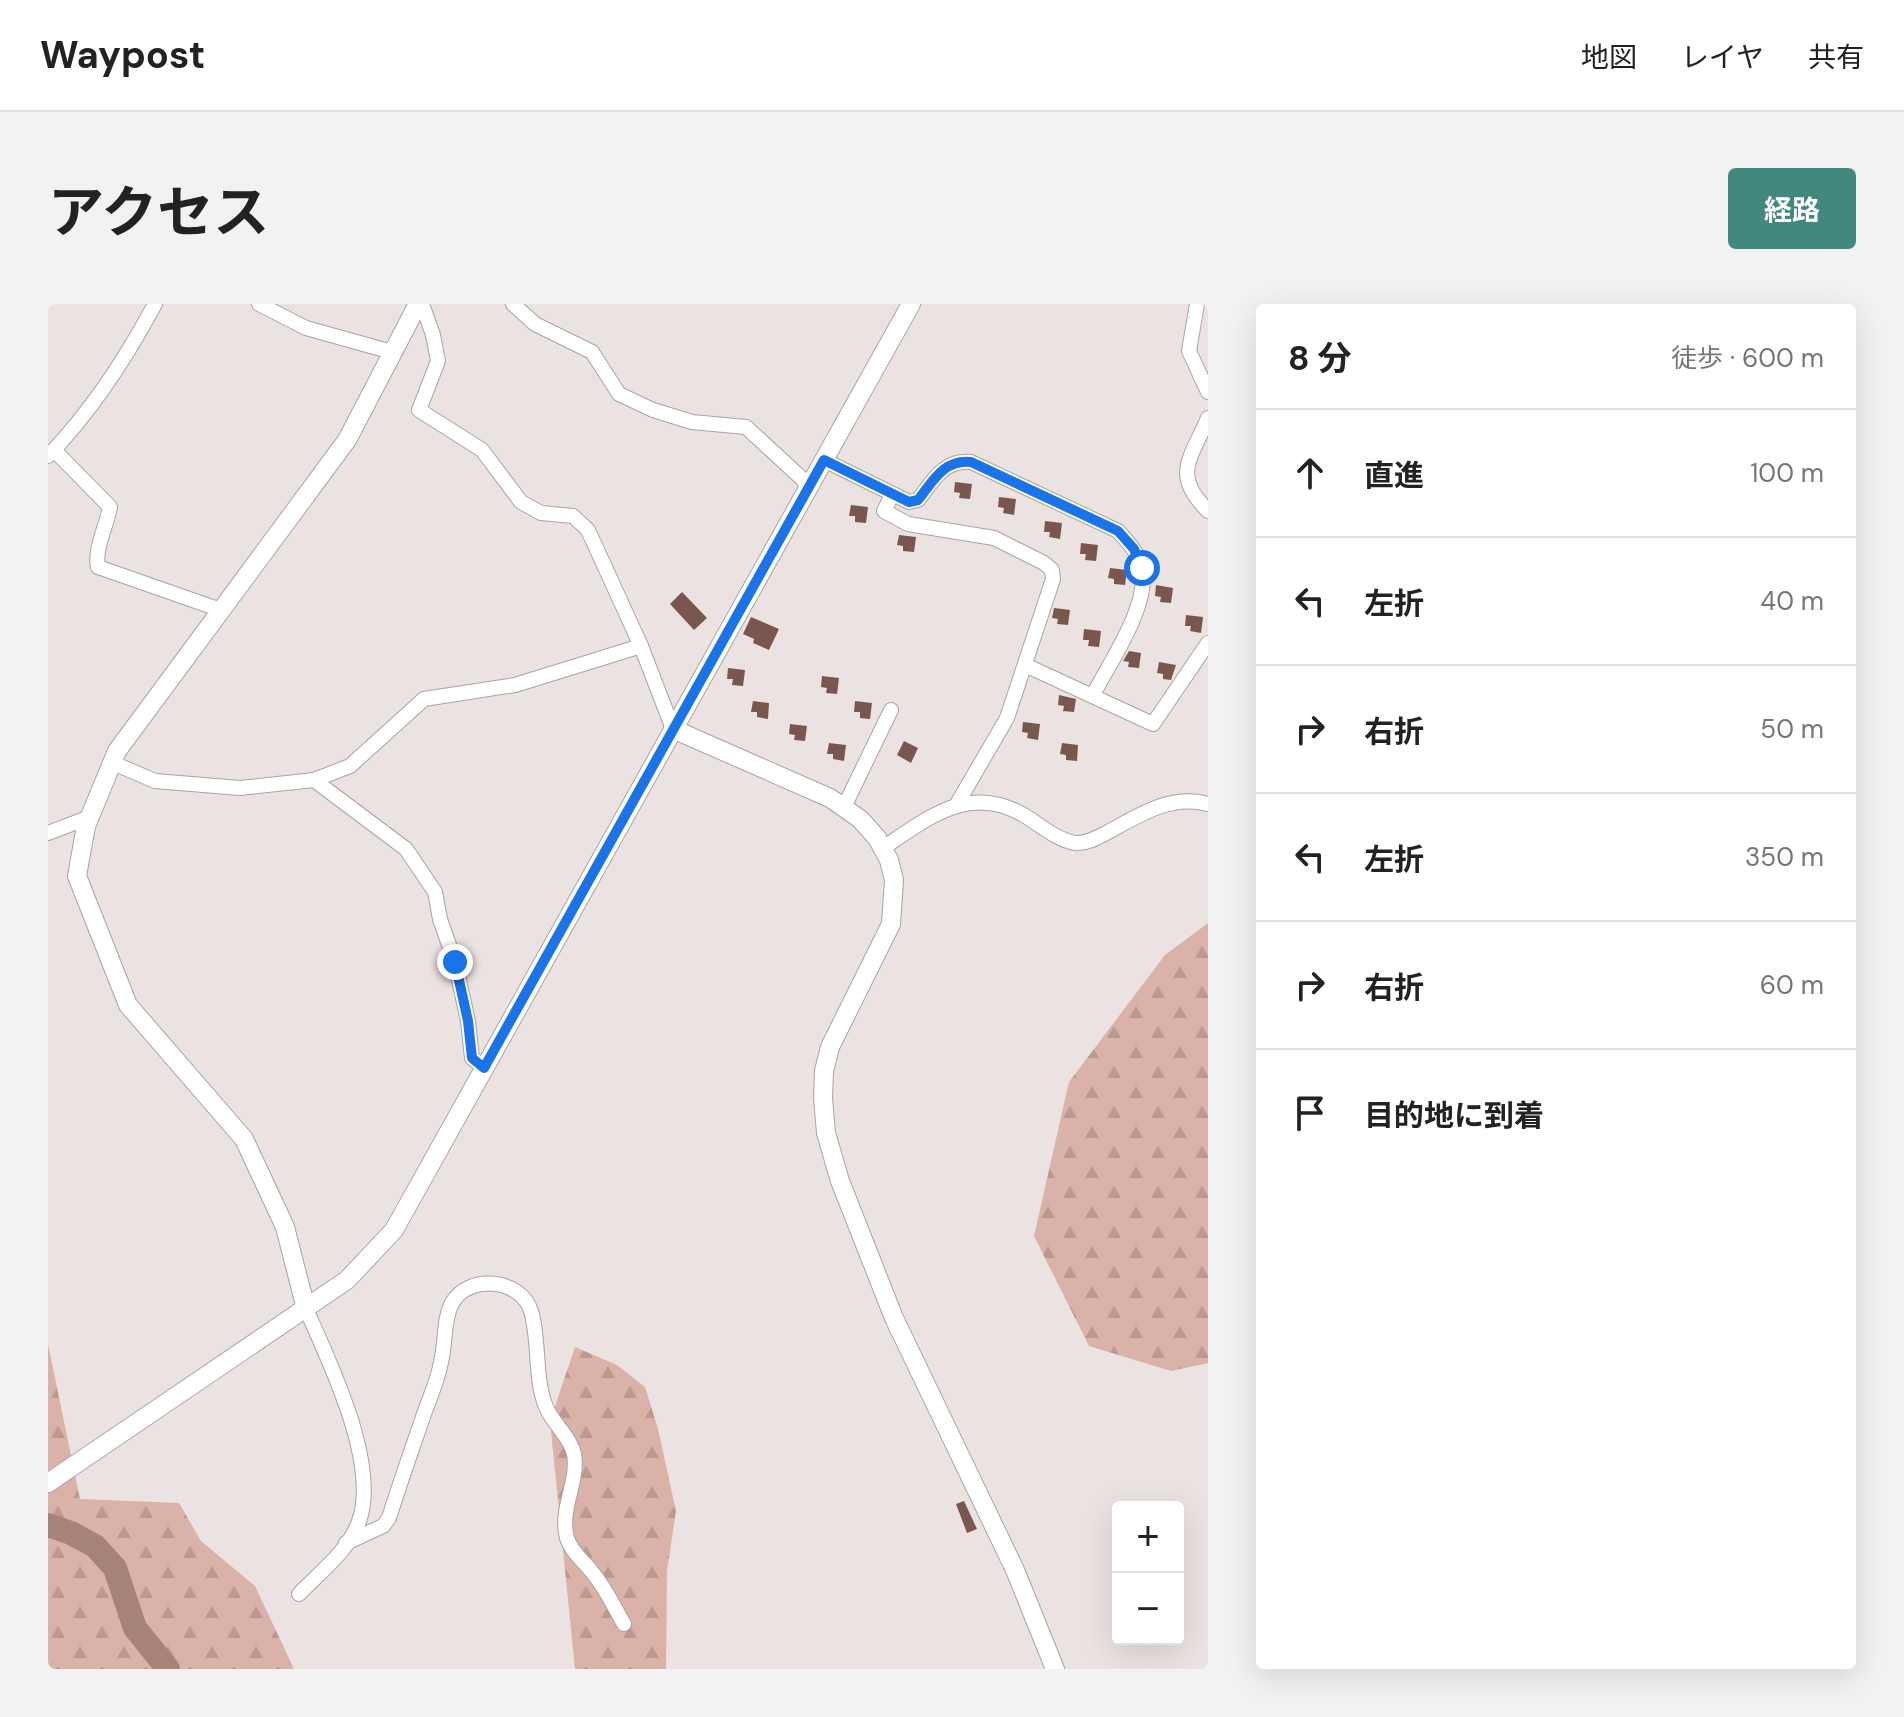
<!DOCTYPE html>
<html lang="ja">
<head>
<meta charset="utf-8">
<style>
  :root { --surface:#fff; --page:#f2f2f2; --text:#222; --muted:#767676; --line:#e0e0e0; --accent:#42887f }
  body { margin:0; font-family:"DM Sans","Noto Sans JP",sans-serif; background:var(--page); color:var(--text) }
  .controls { position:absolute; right:24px; bottom:24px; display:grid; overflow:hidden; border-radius:8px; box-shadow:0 8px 32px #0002 }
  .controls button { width:72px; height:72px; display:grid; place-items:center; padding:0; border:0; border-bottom:2px solid var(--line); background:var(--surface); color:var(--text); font:40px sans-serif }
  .stop { position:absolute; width:24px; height:24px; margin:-18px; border:6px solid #1a73e8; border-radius:50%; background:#fff }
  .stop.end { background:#1a73e8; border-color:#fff; box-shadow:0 2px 8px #0008 }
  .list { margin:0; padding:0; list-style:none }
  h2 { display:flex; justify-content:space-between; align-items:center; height:104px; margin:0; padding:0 32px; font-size:34px }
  h2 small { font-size:26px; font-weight:400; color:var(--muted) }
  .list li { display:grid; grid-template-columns:52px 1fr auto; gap:24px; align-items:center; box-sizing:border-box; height:128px; padding:0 32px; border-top:2px solid var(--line) }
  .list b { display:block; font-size:30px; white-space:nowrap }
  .list em { font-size:26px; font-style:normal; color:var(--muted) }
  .icon { flex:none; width:44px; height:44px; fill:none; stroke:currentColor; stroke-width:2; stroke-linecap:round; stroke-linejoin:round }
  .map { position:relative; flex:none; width:1160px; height:1365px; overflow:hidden; border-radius:8px }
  header { display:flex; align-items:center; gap:48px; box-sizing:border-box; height:112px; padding:0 40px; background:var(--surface); border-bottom:2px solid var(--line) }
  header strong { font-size:38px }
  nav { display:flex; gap:44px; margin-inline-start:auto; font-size:28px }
  .intro { display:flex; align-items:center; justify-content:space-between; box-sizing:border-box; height:192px; padding:0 48px }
  h1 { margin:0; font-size:56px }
  .button { padding:20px 36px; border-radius:8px; background:var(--accent); color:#fff; font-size:28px; font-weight:700 }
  main { display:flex; gap:48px; padding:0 48px }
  aside { flex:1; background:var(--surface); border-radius:8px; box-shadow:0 8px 32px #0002 }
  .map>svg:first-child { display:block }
  .forest { fill:url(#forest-firs) }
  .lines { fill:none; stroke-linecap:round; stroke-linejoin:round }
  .river { stroke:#a78278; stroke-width:24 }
  .building { fill:#7a574e }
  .minor-casing { stroke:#aaa3a1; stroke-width:16 }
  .tertiary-casing { stroke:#aaa3a1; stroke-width:20 }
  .minor { stroke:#fff; stroke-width:14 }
  .tertiary { stroke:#fff; stroke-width:18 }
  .route { stroke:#1a73e8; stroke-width:10 }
</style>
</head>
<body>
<header>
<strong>Waypost</strong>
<nav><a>地図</a><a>レイヤ</a><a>共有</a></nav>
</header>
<div class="intro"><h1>アクセス</h1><a class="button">経路</a></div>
<main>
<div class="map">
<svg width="1160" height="1365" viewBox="0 0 1160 1365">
  <defs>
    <pattern id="forest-firs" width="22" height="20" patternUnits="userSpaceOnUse" patternTransform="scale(2)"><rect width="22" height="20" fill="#dab2a8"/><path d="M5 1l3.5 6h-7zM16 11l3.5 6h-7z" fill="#bb9990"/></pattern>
  </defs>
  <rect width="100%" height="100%" fill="#ebe3e1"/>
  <!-- forest -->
  <g class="forest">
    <path d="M1160,619V1059L1123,1067L1041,1042L986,932L1021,778L1117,651Z"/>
    <path d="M0,1040L32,1195L131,1199L153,1237L207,1282L246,1365H0Z"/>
    <path d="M527,1043L569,1061L597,1083L610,1125L628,1207L619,1267L618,1365H527L502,1117Z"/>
  </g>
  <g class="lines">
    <!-- river -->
    <path class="river" d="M0,1221L23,1229L47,1242L67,1264L87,1324L120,1365"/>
  </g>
  <!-- building -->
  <g class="building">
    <path d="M907,178L924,180L922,195L911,194L912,189L906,188Z"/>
    <path d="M951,193L968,195L966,211L955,209L956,204L950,203Z"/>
    <path d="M803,201L820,203L818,219L807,218V212H801Z"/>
    <path d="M997,217L1014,219L1012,235L1001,233L1002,228H996Z"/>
    <path d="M851,231L868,233L866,248L855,247V242L849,241Z"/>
    <path d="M1033,239L1050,241L1048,257L1037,256L1038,250H1032Z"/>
    <path d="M1062,264L1079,266L1077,281L1066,280V275L1060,274Z"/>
    <path d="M1108,281L1125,284L1123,299L1112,298L1113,293L1107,292Z"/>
    <path d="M634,288L659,314L646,326L622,300Z"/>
    <path d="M1006,304L1022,306L1020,321L1009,320L1010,315L1004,314Z"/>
    <path d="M1138,311L1155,313L1153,329L1142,327L1143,322H1137Z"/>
    <path d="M703,313L731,325L721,346L705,339L706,335L695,330Z"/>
    <path d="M1036,325L1053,327L1051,343L1040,342L1041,336H1035Z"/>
    <path d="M1081,347L1093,349L1091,364L1080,363L1081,358L1075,357Z"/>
    <path d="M1111,358L1128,361L1123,376L1115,375V370L1109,369Z"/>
    <path d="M680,364L697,366L695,382L684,381L685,375H679Z"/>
    <path d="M774,372L791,374L789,390L778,389L779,384L773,383Z"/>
    <path d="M1011,391L1028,395L1026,408L1015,407L1016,402L1010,401Z"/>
    <path d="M705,397L721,399L720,415L709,413V408H703Z"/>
    <path d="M807,397L824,399L822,415L812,414V408H806Z"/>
    <path d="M975,418L992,420L990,436L979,434L980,429L974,428Z"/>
    <path d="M742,420L759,422L757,437L746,436L747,431L741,430Z"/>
    <path d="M856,437L870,444L863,459L849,451Z"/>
    <path d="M781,439L798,441L796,457L785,455V450H779Z"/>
    <path d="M1014,439L1030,441L1029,457L1018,456V451L1012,450Z"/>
    <path d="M916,1197L929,1225L919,1229L908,1200Z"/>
  </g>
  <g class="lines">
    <!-- minor casing -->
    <g class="minor-casing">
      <g id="minor">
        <path d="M211,0L258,24L344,48"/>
        <path d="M374,0L385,31L390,57L371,106L434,146L473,198L493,209L525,212L540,226L593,342L625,425"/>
        <path d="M465,0L487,20L544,48L571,90L605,106L644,118L698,123L762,182"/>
        <path d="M1149,0L1141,47L1160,88"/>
        <path d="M1160,114C1143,155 1123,170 1160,207"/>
        <path d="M6,146L62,203C59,221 46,245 50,263L173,306"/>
        <path d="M0,152C43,108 78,54 107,0"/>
        <path d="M776,156L861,198L870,196C885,177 896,155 923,158L1070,227C1080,238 1090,248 1094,264C1102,301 1062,358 1045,391"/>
        <path d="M844,191L836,207L860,220L946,234L996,259L1004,266L1005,275L959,414L909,500"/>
        <path d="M977,361L1105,420L1160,339"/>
        <path d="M65,459L107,477L192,484L266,476L302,462L376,395L467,381L593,342"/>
        <path d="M266,476L358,545L387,588L392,615L407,658L420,717L424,754L436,764"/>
        <path d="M796,503L843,406"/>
        <path d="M0,529L42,513"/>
        <path d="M835,544C881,513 923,478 979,513C993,522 1011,537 1028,539C1040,540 1052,532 1062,527C1093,510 1124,490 1160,500"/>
        <path d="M298,1239L335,1222L341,1214C352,1179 364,1145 376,1110C382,1093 390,1076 393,1058C398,1039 395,1016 404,999C421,969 473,975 483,1007C492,1037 486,1074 498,1103C505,1120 522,1132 526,1150C531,1178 511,1205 519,1234C523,1248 536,1257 544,1268C557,1283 566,1303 576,1320"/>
        <path d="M251,1290C271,1269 300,1247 310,1220C333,1163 282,1059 258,1005"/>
      </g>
    </g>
    <!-- tertiary casing -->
    <g class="tertiary-casing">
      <g id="tertiary">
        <path d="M625,425L782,494L812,515L829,534L841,556L846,576L843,620L782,743L776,767L775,794L778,829L792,877L846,1014L967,1266L1007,1365"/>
        <path d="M258,1005L237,923L196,835L80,701L29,572L38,522L69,447L299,136L370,0"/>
        <path d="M0,1179L299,976L346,926L863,0"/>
      </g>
    </g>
    <!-- minor -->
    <use href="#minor" class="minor"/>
    <!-- tertiary -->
    <use href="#tertiary" class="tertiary"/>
  </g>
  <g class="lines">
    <!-- route -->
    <path class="route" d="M407,658L420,717L424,754L436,764L776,156L861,198L870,196C885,177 896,155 923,158L1070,227L1086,245L1094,264"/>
  </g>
</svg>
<div class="controls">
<button>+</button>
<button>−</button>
</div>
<div class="stop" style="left:1094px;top:264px"></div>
<div class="stop end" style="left:407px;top:658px"></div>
</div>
<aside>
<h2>8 分<small>徒歩 · 600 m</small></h2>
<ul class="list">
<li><svg class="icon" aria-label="ahead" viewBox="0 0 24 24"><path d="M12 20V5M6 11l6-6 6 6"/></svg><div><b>直進</b></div><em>100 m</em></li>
<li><svg class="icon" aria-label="left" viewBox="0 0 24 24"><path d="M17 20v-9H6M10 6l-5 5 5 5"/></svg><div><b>左折</b></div><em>40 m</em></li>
<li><svg class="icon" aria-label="right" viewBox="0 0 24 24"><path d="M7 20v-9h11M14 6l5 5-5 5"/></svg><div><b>右折</b></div><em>50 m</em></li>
<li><svg class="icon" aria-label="left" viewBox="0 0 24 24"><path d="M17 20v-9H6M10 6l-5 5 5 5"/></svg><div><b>左折</b></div><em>350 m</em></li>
<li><svg class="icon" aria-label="right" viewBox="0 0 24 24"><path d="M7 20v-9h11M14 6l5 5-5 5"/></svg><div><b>右折</b></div><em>60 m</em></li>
<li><svg class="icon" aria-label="arrive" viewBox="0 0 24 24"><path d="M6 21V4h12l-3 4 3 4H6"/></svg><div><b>目的地に到着</b></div></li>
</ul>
</aside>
</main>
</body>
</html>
